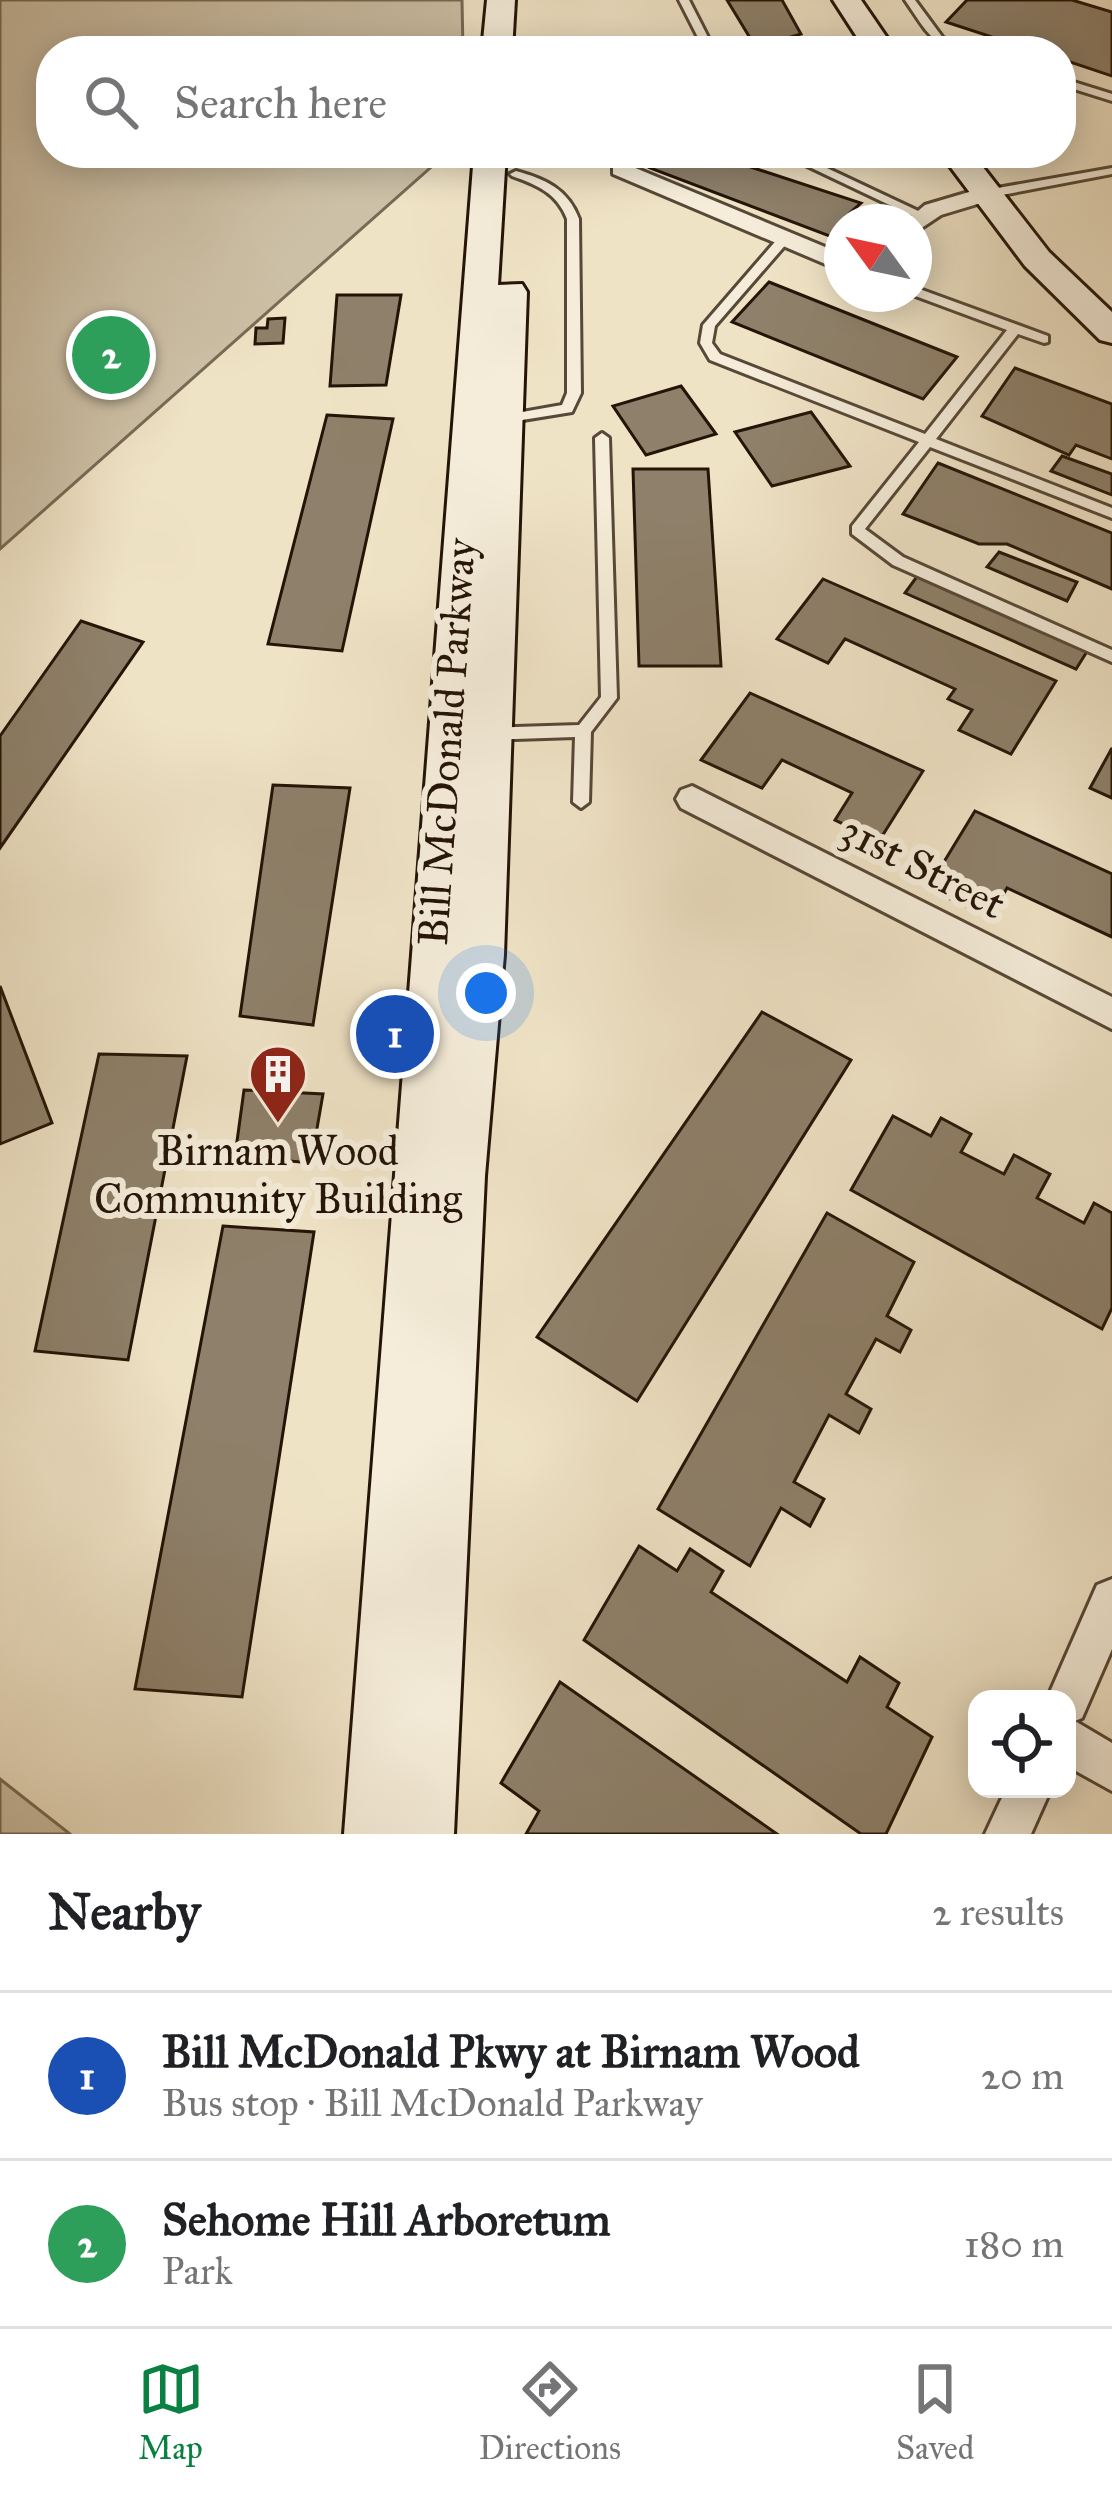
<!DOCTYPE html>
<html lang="en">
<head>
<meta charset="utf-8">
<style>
  :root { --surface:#fff; --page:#f6f6f6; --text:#202124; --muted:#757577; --line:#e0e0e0; --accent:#0b8043 }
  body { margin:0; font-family:"IM FELL Great Primer",serif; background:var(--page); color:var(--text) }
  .controls { position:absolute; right:36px; bottom:36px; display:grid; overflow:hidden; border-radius:24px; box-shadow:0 6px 30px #0003 }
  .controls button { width:108px; height:108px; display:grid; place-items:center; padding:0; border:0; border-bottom:3px solid var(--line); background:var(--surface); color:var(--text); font:60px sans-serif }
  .compass { position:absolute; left:824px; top:204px; width:108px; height:108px; border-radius:50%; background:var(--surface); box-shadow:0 6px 30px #0003; rotate:303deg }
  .you { position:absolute; left:486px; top:993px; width:42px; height:42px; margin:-30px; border:9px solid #fff; border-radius:50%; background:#1a73e8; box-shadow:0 0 0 18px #1a73e833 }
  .badge { display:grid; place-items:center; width:78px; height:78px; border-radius:50%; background:var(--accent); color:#fff; font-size:39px; font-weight:700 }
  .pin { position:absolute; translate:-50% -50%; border:6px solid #fff; box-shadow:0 3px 12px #0006 }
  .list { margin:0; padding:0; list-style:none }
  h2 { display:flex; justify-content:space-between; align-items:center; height:156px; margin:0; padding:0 48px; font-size:51px }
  h2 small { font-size:39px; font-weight:400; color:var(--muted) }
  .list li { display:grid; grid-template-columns:78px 1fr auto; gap:36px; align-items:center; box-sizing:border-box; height:168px; padding:0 48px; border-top:3px solid var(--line) }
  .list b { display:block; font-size:45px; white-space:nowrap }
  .list p { margin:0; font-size:39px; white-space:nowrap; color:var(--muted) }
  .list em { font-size:39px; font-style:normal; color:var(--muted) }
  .icon { flex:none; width:66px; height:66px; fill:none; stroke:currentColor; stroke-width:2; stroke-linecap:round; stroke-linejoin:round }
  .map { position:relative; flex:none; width:1112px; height:1834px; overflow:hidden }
  .search { position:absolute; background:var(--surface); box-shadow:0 6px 30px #0003; left:36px; right:36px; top:36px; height:132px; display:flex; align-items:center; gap:30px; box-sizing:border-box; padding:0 42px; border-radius:48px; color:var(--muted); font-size:45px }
  .sheet { height:492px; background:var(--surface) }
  nav { display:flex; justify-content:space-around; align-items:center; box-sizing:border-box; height:168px; border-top:3px solid var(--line); background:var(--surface); font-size:33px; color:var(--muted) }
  nav a { display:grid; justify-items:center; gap:6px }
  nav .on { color:var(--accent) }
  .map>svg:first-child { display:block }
  .green { fill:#ccc0a6; stroke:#786a56; stroke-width:3 }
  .building { fill:#8e806a; stroke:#241407; stroke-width:3 }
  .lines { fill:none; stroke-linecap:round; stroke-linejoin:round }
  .lane-casing { stroke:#574837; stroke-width:6 }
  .street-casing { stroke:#574837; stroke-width:6 }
  .secondary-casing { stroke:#241407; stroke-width:6 }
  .lane { fill:#f5edda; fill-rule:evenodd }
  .street { fill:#f5edda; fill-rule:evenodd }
  .secondary { fill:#f5edda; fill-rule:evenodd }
  .labels { text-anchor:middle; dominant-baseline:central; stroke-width:12; stroke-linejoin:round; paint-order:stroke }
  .street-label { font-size:42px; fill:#241407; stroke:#f5edda }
  .poi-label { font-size:42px; fill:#241407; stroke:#f5edda }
</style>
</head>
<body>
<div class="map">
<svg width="1112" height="1834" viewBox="0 0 1112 1834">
  <rect width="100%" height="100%" fill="#efe3c6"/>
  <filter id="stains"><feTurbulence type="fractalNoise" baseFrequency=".00167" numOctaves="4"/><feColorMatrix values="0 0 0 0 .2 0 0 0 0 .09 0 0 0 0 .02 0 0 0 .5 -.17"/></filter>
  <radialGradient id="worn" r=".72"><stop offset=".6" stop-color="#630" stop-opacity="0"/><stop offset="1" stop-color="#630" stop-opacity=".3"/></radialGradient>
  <!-- green -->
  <g class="green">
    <path d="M0,0H462L463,51H51V153H447L0,549Z"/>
    <path d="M0,1779L70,1834H0Z"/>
  </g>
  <!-- building -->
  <g class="building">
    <path d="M727,0H782L801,34L777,41L785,47L814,44L818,51H758Z"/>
    <path d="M967,0H1072L1112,12V76L1061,59V51H1035L946,22Z"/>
    <path d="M683,153H708L861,203L842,220L848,222H842L840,240L650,168L662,156L677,159Z"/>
    <path d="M769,282L957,357L923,399L732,322Z"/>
    <path d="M337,295H401L386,385L330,386Z"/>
    <path d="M285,318L283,343L255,344L256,328H267L268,319Z"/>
    <path d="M1015,368L1112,404V459L1076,445L1069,455L982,416Z"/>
    <path d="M681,386L716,434L646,455L613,406Z"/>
    <path d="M811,412L850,466L772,486L735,432Z"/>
    <path d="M327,415L393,419L342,651L268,644Z"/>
    <path d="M1062,456L1112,474V495L1051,471Z"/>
    <path d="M938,463L1112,533V589L1007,544H979L903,514Z"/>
    <path d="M633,469H708L721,666H639Z"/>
    <path d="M999,552L1077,582L1067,601L987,567Z"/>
    <path d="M918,575L1088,650L1076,669L905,593Z"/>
    <path d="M823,579L1056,681L1011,754L959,730L972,710L948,699L955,689L845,639L828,663L777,639Z"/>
    <path d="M81,621L143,642L0,848V736Z"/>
    <path d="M750,693L923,771L879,841L835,820L852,793L782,760L762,788L701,760Z"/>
    <path d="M1112,748V798L1090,788Z"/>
    <path d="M273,785L350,788L313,1025L240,1016Z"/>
    <path d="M975,811L1112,874V937L1007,888L990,918L928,888Z"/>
    <path d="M0,986L52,1123L0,1144Z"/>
    <path d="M762,1012L851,1060L637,1401L537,1337Z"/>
    <path d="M99,1054L187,1056L128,1360L35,1351Z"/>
    <path d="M244,1090L323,1094L311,1163L235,1156Z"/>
    <path d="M893,1116L931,1136L941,1118L971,1134L961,1152L1004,1174L1014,1155L1050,1174L1037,1198L1084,1223L1094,1203L1112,1213V1308L1102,1329L851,1190Z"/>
    <path d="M827,1213L914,1262L887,1316L911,1330L900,1352L876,1339L846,1394L871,1409L859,1433L829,1415L794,1482L824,1499L810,1526L781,1508L750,1566L658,1509Z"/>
    <path d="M223,1226L314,1232L242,1697L135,1689Z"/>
    <path d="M639,1546L677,1571L690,1549L723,1571L711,1592L847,1682L860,1657L899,1683L887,1707L932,1737L886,1834H861L584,1640Z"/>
    <path d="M560,1682L777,1834H526L539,1811L501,1783Z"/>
  </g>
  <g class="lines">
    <!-- lane casing -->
    <g class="lane-casing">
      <g id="lane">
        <path d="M679,0H689L715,51H705Z"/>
        <path d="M905,0H915L943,38L978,51C933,51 928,33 905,0Z"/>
        <path d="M1061,78L1112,94V101L1061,85Z"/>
        <path d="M780,153H795L931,217L921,220Z"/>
        <path d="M1112,168V174L986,198L980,194L986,190Z"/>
        <path d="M516,171C545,179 568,189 579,219L581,393L572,412L504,423L497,419L499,416L562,405L567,393V219C557,193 537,185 512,176L510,174Z"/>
        <path d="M784,235L788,236V242L715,326L712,343L720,354L925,434L1007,330L910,294H914V287L1048,336V342L1044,343L1018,334L936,439L1112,508V518L930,447L865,529L903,557L1112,650V662L893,565L852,534V526L919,442L710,360L700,343L703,325L780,236Z"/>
        <path d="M602,433L609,438L617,698L591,732L589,802L581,808L573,802L575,737L489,740L481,734L489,728L579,725L601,697L595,438Z"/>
      </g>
    </g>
    <!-- street casing -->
    <g class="street-casing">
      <g id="street">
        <path d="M621,162L842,254V271L613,174V164Z"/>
        <path d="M986,187L994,189V199L941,215L914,233V222H905L925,205Z"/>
        <path d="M692,786L1112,997V1029L681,808L676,799L681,790Z"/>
        <path d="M1112,1579V1649L1082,1718L1075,1721L1112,1743V1791L1067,1766V1699H1047L1097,1585Z"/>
        <path d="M1006,1789H1051L1031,1834H985Z"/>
      </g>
    </g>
    <!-- secondary casing -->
    <g class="secondary-casing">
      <g id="secondary">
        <path d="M487,0H515L512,51H482Z"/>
        <path d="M833,0H861L896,51H866Z"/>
        <path d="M474,153H506L498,285L522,284L527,292L504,955L485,1176L454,1834H344Z"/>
        <path d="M940,153H972L1049,252L1112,312V343L1100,340L1025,266Z"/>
      </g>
    </g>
    <!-- lane -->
    <use href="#lane" class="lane"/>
    <!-- street -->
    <use href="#street" class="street"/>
    <!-- secondary -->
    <use href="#secondary" class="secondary"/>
  </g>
  <!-- icons -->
  <defs>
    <g id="building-pin" transform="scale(3)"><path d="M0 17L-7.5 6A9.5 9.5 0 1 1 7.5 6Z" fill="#8f2418" stroke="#f5edda"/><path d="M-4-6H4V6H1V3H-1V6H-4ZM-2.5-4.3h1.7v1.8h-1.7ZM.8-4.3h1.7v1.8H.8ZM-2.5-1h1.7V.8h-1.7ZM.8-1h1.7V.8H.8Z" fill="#fff"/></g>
  </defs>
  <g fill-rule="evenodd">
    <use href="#building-pin" x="278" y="1074"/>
  </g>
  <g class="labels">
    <!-- street labels -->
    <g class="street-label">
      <text transform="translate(447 742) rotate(-86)">Bill McDonald Parkway</text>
      <text transform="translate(923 867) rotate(27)">31st Street</text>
    </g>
    <!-- poi labels -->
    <g class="poi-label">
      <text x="278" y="1151">Birnam Wood<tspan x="278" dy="48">Community Building</tspan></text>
    </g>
  </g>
  <rect width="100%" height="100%" filter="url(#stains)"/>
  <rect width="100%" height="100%" fill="url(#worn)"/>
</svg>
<div class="controls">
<button><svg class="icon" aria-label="locate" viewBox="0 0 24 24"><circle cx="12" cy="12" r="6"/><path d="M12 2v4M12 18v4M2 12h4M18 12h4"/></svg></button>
</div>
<svg class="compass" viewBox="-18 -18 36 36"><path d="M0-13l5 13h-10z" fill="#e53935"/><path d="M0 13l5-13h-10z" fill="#757577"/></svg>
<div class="you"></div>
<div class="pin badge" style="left:395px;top:1034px;background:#1a4fb4">1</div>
<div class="pin badge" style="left:111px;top:355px;background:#2e9e5b">2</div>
<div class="search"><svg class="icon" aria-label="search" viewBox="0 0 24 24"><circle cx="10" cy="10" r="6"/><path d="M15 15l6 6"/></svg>Search here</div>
</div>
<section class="sheet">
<h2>Nearby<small>2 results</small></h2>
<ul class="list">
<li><span class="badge" style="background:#1a4fb4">1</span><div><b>Bill McDonald Pkwy at Birnam Wood</b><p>Bus stop · Bill McDonald Parkway</p></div><em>20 m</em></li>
<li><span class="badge" style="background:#2e9e5b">2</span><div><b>Sehome Hill Arboretum</b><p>Park</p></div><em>180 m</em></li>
</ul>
</section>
<nav>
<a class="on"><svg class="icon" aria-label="map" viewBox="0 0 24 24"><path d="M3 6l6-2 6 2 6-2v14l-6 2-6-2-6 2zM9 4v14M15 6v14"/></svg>Map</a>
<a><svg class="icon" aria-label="directions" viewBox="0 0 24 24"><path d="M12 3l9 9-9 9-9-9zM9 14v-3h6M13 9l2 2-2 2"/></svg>Directions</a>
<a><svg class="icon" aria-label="saved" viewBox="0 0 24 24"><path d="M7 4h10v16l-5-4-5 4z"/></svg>Saved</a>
</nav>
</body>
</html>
